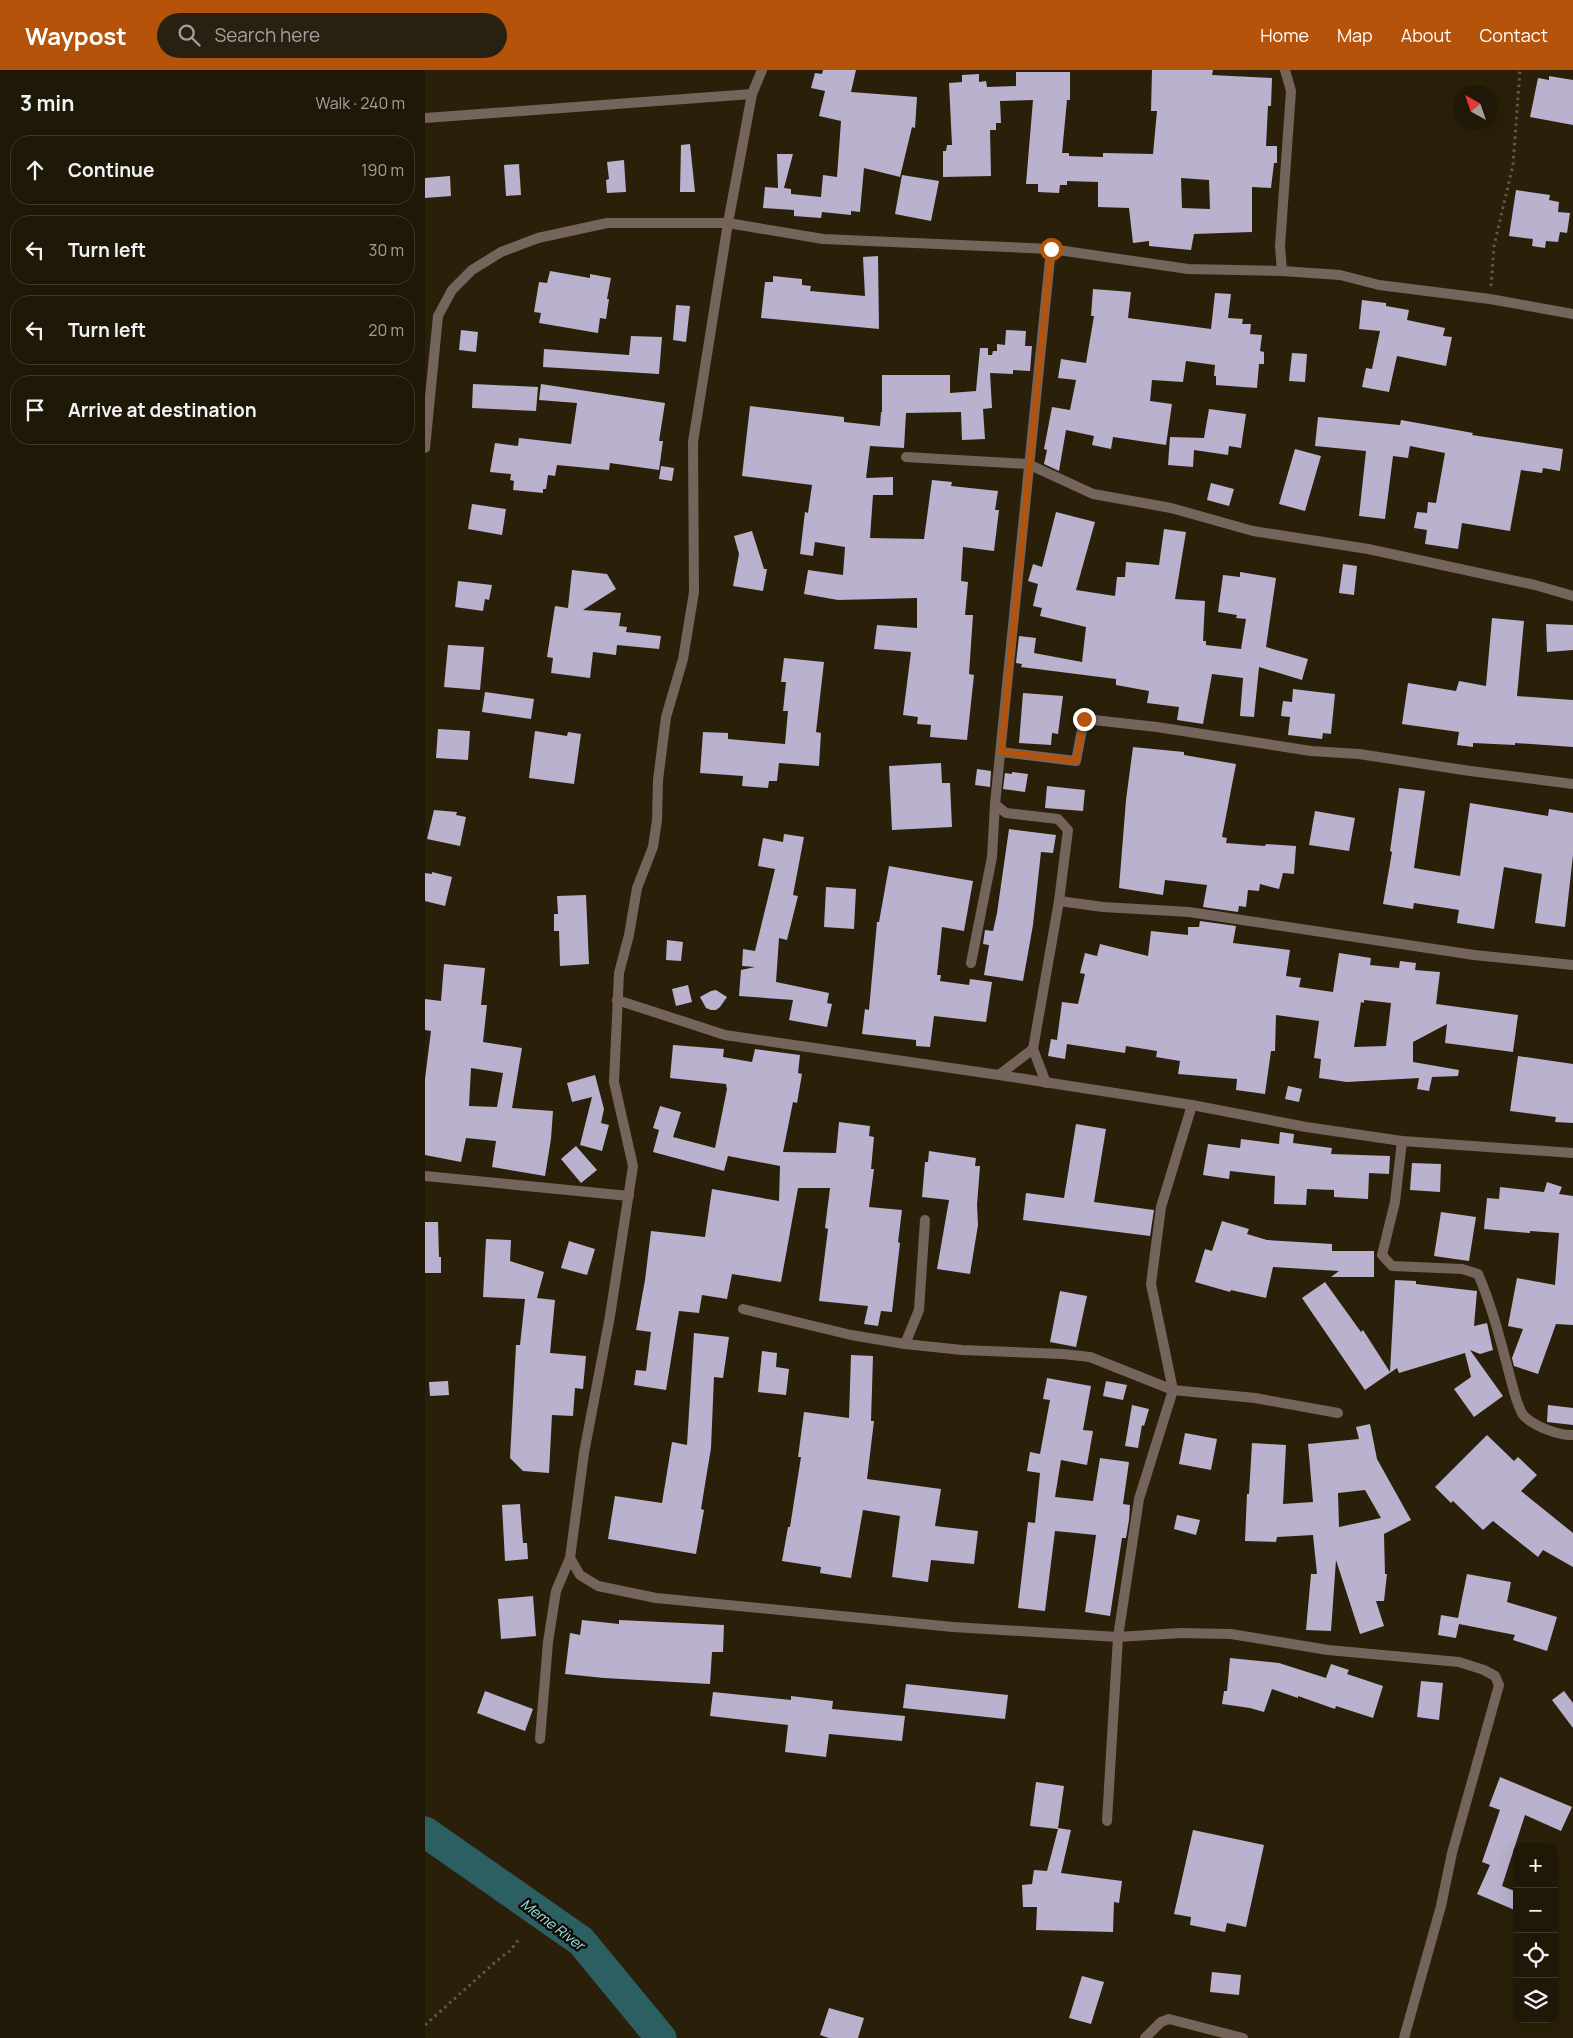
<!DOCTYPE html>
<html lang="en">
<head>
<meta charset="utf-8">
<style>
  :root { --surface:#201807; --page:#282111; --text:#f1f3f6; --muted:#a2a09b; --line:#3d3728; --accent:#b45309 }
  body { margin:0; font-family:Manrope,sans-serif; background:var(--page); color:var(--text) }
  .controls { position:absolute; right:15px; bottom:15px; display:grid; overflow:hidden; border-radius:10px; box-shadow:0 5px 20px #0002 }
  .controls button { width:45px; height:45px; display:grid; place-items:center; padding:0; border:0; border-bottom:1px solid var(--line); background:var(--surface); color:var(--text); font:25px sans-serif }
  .compass { position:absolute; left:1028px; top:15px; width:45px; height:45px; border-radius:50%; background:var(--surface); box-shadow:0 5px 20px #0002; rotate:320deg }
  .stop { position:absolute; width:15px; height:15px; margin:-11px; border:4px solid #b45309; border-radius:50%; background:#fff }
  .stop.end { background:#b45309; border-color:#fff; box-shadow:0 1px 5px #0008 }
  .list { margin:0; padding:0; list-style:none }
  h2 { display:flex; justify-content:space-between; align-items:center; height:65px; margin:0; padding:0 20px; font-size:21px }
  h2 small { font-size:16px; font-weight:400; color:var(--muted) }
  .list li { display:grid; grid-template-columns:32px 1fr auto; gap:15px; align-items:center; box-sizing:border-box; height:70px; margin:0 10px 10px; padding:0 10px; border:1px solid var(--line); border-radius:20px }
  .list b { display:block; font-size:19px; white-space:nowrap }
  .list em { font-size:16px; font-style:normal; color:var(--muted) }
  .icon { flex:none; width:28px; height:28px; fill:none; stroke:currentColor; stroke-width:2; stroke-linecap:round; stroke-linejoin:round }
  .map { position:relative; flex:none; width:1148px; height:1968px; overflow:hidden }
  header { display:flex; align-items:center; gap:30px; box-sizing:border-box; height:70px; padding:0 25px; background:var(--accent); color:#fff }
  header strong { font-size:24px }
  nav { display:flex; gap:28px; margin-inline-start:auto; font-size:18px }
  .search { width:350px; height:45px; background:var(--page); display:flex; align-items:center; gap:12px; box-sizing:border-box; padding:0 18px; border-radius:28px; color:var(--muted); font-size:19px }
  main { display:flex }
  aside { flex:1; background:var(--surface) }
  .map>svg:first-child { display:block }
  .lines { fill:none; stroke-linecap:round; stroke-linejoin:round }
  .river { stroke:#2b5f62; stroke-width:31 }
  .building { fill:#b9b1cd; fill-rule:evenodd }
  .path { stroke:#625945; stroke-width:3; stroke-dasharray:2.5 4; stroke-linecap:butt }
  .minor { stroke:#75645c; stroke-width:10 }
  .route { stroke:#b45309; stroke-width:6 }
  .labels { text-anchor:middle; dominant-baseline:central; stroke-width:5; stroke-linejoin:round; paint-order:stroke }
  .water-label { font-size:14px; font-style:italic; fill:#90eaef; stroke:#0f0b03 }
</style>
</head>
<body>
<header>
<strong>Waypost</strong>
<div class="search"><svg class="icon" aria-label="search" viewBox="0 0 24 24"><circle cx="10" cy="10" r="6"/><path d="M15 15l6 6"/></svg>Search here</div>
<nav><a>Home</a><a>Map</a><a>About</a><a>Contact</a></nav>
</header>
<main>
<aside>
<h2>3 min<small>Walk · 240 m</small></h2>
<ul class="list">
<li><svg class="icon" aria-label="ahead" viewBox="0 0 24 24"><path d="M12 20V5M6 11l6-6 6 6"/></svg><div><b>Continue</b></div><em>190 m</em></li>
<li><svg class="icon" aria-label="left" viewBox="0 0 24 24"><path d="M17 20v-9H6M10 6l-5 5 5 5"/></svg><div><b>Turn left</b></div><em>30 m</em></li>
<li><svg class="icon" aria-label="left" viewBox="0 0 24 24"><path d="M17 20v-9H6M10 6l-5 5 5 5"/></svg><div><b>Turn left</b></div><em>20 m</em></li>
<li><svg class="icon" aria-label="arrive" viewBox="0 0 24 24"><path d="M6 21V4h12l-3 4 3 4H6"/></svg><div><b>Arrive at destination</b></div></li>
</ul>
</aside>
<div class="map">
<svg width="1148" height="1968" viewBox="0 0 1148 1968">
  <rect width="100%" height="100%" fill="#2a2009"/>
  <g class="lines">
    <!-- river -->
    <path class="river" d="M0,1762L156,1871L236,1968"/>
  </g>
  <!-- building -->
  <g class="building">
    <path d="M398,0H431L426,22L492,27L490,58L487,57L475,107L439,98L435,142L426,141V145L397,142L396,148L369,146V140L338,138L340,117L353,118L352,84H368L359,118L366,119V124L396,127L398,105L412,107L416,51L394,46L400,21L386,18L390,3L397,4Z"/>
    <path d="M727,0H788L787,5L847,8L846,36H843L841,76H852V93H849L846,118L827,117V162L769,164L766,180L724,176V171L708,173L704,138L673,137V112L642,111V115H635L634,123L613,122V114H601L608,30L575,31L576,53H571V60H565L566,106L518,107V81H521L522,75H527L524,13L537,12V5L554,4V12L561,11L562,17L591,16V2H645V30H642L637,83H644V86L678,87V83L728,84L732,41H726ZM756,108L784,110L785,139L757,138Z"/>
    <path d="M1124,6L1148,10V55L1105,47L1113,8L1124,10Z"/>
    <path d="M265,74L270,122H255L256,75Z"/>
    <path d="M199,90L201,122L182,123L181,110L184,109L182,92Z"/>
    <path d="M94,94L96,125L81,126L79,95Z"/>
    <path d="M477,105L514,111L506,151L470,144Z"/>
    <path d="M25,106L26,126L0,128V108Z"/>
    <path d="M1091,120L1125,125L1124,130L1134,132L1133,142L1145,143L1142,163L1135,162L1133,172L1121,171L1120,178L1107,176L1108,169L1084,166Z"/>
    <path d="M453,186L454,259L336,248L340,212H348V206L377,209V215L386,216L385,221L440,226L438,187Z"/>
    <path d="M125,201L165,208V204L186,208L182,229H184L181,249L175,248L173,263L114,253L116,243L109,242L114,212L122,213Z"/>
    <path d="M668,219L706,222L703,248L786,259L790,223L806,224L803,248L818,249L817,254H826L825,264L837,265L835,281L839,282V294H834L832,318L791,315V306H789L790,295L761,291L758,312L727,310L725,331L747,334L741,375L688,367L686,379L667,375L669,366L641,360L634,401L619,394L622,380L619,379L627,337L645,340L651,310L633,308L636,289L661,293L669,246H666Z"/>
    <path d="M937,230L961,233V236L984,240L982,250L1020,258L1018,266L1027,267L1021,296L972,286L964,322L937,317L941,298L947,299L955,261L934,259Z"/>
    <path d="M251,235L265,236L261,272L248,270Z"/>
    <path d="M36,260L53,262L51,282L34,280Z"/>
    <path d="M581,260L601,261L600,276H607L605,301L588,300V304L565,303L567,338L558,339L560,369L537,370L536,342L481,343L479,378L445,376L441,408L468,407V425H448L445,468L499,469L507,410L527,412L526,416L573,421L570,440H574L569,481L538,477L536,511L543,512L540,545H548L544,604L549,605L542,670L505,667L506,655L492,654L493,647L478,645L486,582L449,579L452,555L492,558V528L413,530L379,524L383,500L418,505L420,477L390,472L388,486L375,484L380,442L383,443L387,415L317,406L325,336L419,347V352L455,356L456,342H457V305H525V323L551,321L555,278H563V285H567L568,281H572V274L580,275Z"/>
    <path d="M206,266L237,267L234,304L118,297L119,279L204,285Z"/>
    <path d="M867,283L882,284L880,312L864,311Z"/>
    <path d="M48,314L113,317L111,341L47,338Z"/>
    <path d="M116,314L240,333L234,371H238L234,400L185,393L184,400L132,395L130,406L123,405L121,419H118V423L88,420L89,411L85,410L86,404L65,402L70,373L93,376L94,368L146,374L152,333L114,330Z"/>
    <path d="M784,339L821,344L816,378L804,376L803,385L769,380L768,397L743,395L745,367L779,368Z"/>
    <path d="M893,347L975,355L976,350L1048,363L1047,365L1138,379L1135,401L1118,398L1117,403L1096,400L1085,461L1037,453L1033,479L1000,474L1002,460L989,458L992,442L1002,443L1003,432L1011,433L1020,383L985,376L983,388L968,386L960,449L934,446L941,381L890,376Z"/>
    <path d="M870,379L896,386L880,441L854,434Z"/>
    <path d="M236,396L249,398L247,411L234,409Z"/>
    <path d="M786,413L809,419L804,436L782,430Z"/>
    <path d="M47,434L81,439L77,465L43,459Z"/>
    <path d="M631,442L670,452L651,520L690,526L692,507H700L701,492L734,495L739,459L761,462L750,529L780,531L778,571H781V575L816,579L821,549L811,548L812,545L793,542L798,505L815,507V502L851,508L841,577L883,589L877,610L834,597L829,647L815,646L818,608L787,604L778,654L752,650L754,637L722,633L724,621L691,615V609L596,597L597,594L591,593L594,566L611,568L609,583L657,592L661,557L615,546L617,538L608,536L613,514L603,511L608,494L617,497Z"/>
    <path d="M327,461L339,499H342L338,521L308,516L314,484L309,466Z"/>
    <path d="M918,494L932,496L929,525L914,523Z"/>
    <path d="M147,500L182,504L191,519L158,540L196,543L194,556L202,557L201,562L236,566L234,579L192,575L191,585L168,582L165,608L126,603L128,588L122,587L130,536L143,538Z"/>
    <path d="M33,511L67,515L64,530L60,529L58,541L30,537Z"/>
    <path d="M1067,548L1099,551L1092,626L1148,630V677L1090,673V675L1048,673V677L1032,675L1034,662L977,654L983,613L1031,621L1034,611L1061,616Z"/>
    <path d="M1121,554L1148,555V580L1122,582Z"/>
    <path d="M23,575L59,577L55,620L19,617Z"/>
    <path d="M359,588L399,592L391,662L396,663L394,696L354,693L352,711H344L343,718L317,716L318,706L275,703L278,662L303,663V669L360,674L363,641H358L361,612H356Z"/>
    <path d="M868,619L910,624L906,664L898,663L897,669L863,665L865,647L856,646L858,631L867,632Z"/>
    <path d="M60,622L109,629L106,649L57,642Z"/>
    <path d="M598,623L638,626L633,664L627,663L626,675L594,673Z"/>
    <path d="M13,659L45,661L43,690L11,688Z"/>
    <path d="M110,661L142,666L143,662L156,664L149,714L104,708Z"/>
    <path d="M708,677L759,682V685L811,694L797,767L802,768L801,773L840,776L841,774L871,776L869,804L858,803L854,819L835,814L834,821L823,820L821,837L814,836L813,842L778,837L782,815L740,810L738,825L694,818L701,730Z"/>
    <path d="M516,693L517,713H525L527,757L467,760L464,696Z"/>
    <path d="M552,699L566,701L565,717L550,715Z"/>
    <path d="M587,702L603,704L600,722L578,719L580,703L587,704Z"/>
    <path d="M622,716L660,720L658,741L620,738Z"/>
    <path d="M974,718L1000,721L989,798L1035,806L1045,733L1123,746L1124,739L1148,743V785L1140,857L1110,853L1117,804L1079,797L1069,859L1032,853L1034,840L989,833L988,839L958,834L967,782L965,781Z"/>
    <path d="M9,740L32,742L31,745L41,747L35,776L2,769Z"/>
    <path d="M890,741L930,748L924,781L884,775Z"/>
    <path d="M584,759L631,765L628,783L616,782L608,855L598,911L559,905L564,875L558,874L560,860L568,861L572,843Z"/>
    <path d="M359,764L379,767L368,825L373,826L362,870L354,868L351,912L404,923L402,933L407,934L402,957L364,950L368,930L314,926L316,900L330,897L317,896L318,879L330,881L350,799L333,796L338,768L358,772Z"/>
    <path d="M464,796L548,811L539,861L517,857L512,905H516L515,911L544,915L545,909L567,912L561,952L509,946L505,977L491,976V970L437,964L440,939L444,940L452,852H454Z"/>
    <path d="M7,802L27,807L20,836L0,831V803L7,804Z"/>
    <path d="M401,817L431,819L429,859L399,857Z"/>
    <path d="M161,825L164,894L135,896L134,861H129V844H133L132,826Z"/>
    <path d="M775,851L811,856L808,873L865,880L861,906L876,908L874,917L908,922L914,883L946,888L945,895L974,898L975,891L991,893L990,900L1015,902L1011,934L1093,945L1088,982L1020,973L1022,954L988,972V992L1034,1000L1033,1006L1007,1007L1004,1021L992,1019L994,1008L922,1012L894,1008L896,989L889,988L894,951L851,945L850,981H846L840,1024L811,1020L812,1009L753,1004L755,991L731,987L732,981L701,976L700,983L642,974L640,989L623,986L626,969L632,970L637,932L653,934L660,904L655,903L660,883L672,886L675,874L723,886L726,861L763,865V857H774ZM939,930L966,933L961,976L929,977L936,932L939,933Z"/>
    <path d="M242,870L258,872L256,891L241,890Z"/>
    <path d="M19,894L60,898L56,935H62L58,972L97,978L87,1038L128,1041L126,1069L120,1106L67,1097L71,1071L41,1068L36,1092L0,1085V1009L6,961L0,960V929L16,931ZM46,998L78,1003L72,1037L44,1036Z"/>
    <path d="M263,915L267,932L251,936L247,919Z"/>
    <path d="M291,920L302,927L295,937L291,940H286L281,938L275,927L286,921Z"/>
    <path d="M248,975L299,979L298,987L327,992L330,979L375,985L373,1003L377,1004L372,1033L368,1032L358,1082L411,1083L414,1052L445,1056L444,1066L449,1067L446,1099H449L444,1137L477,1140L473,1172L475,1173L467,1242L456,1241L453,1256L439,1254L443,1236L394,1231L403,1159L400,1158L405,1118H373L356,1212L307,1204L302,1229L277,1225L274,1243L254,1241L241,1320L209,1315L211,1300L221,1301L226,1262L211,1260L220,1210L226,1161L280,1167L287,1119L354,1131L355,1096L303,1086L299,1101L228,1082L234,1060L228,1058L235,1036L256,1042L248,1067L290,1078L302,1019L301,1014L245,1008Z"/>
    <path d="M1093,986L1148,994V1053L1130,1052L1131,1047L1085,1041Z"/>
    <path d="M170,1005L179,1039L176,1053L184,1055L177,1081L155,1075L167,1027L147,1032L142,1013Z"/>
    <path d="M863,1016L877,1019L874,1032L860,1029Z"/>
    <path d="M651,1054L681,1059L669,1132L729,1140L725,1166L598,1150L601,1123L639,1128Z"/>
    <path d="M855,1062L869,1064L868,1073L907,1078L906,1084L965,1086L964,1104L944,1103L943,1129L909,1127V1120L882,1119L881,1135L849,1134L850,1106L805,1101L804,1109L778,1105L783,1074L815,1078L816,1069L854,1074Z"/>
    <path d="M151,1076L172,1100L156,1113L136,1089Z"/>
    <path d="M504,1081L551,1088L550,1096H555L552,1135L553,1155L545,1204L512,1199L524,1130L497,1127L500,1092H503Z"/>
    <path d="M987,1093L1016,1094L1015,1122L985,1120Z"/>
    <path d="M1122,1112L1137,1117L1134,1124L1148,1126V1255L1131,1254L1113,1304L1089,1296L1087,1288L1098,1259L1083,1256L1092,1208L1130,1215L1134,1163L1105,1161V1163L1059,1159L1062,1128L1074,1129L1075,1117L1119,1122Z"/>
    <path d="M1016,1142L1051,1147L1044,1191L1009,1186Z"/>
    <path d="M797,1151L824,1159L822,1164L842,1170L907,1174V1181H949V1207H906L914,1201L848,1197L841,1228L806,1220L805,1222L770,1212L780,1179L787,1181Z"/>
    <path d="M0,1152H13L14,1187H16V1203H0Z"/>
    <path d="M61,1169L86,1170L85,1191L119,1202L112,1228L130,1230L125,1283L161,1286L158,1319L150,1318L148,1346L127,1345L124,1403L98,1401L85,1388L91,1275H95L100,1229L58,1227Z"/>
    <path d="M144,1171L170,1179L162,1205L136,1198Z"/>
    <path d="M970,1210L991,1211V1214L1052,1221L1049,1256L1062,1253L1068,1280L1055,1284L1045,1280L1078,1326L1049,1347L1029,1319L1046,1307L1040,1283L974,1303L972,1298L940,1320L877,1228L900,1212L936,1262L938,1260L965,1302Z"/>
    <path d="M635,1221L662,1226L651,1277L625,1272Z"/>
    <path d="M269,1263L304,1267L298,1308L289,1307L286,1378L276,1439L279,1440L271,1484L183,1469L190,1426L237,1433L247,1372L262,1375Z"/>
    <path d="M337,1281L352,1283L351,1297L364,1299L361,1325L333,1322Z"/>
    <path d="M426,1285L448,1286L446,1351H449L442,1409L516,1419L510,1456L553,1461L549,1494L506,1490L503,1512L467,1507L475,1446L438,1440L426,1508L395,1503L396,1497L357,1491L363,1457H365L376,1387H373L379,1342L424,1348Z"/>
    <path d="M622,1308L666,1316L658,1360L668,1361L662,1395L636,1390L630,1427L668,1431L675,1388L704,1392L698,1434L705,1435L704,1450L701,1468H697L685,1546L660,1542L671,1465L630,1461L620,1541L593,1538L603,1452L610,1453L615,1403L602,1401L605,1382L615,1384L625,1330L618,1329Z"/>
    <path d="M23,1311L24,1325L5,1326L4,1312Z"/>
    <path d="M681,1311L702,1315L698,1330L678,1326Z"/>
    <path d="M707,1335L724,1339L719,1356L717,1355L713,1378L700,1376Z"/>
    <path d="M1123,1335L1148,1338V1355L1122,1352Z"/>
    <path d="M945,1354L952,1389L986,1450L959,1464L960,1504H962L959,1531H951L959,1556L935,1564L911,1490L906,1561L881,1560L886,1504H892L888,1465L852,1467L851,1472L820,1471L822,1424H824L827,1373L861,1375L858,1434L888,1432L883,1374L934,1369L931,1357ZM940,1420L956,1448L914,1457L913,1423Z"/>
    <path d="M760,1363L792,1369L786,1400L754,1394Z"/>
    <path d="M1062,1365L1089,1391L1093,1387L1112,1405L1096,1421L1148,1463V1497L1118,1480L1113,1487L1068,1451L1058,1460L1028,1431L1026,1433L1010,1417Z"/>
    <path d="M95,1434L98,1473H102L103,1489L80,1491L77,1435Z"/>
    <path d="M752,1445L775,1450L771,1465L749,1459Z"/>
    <path d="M1042,1504L1086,1512L1082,1532L1132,1547L1122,1581L1088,1570L1090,1565L1034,1554L1031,1568L1013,1565L1016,1545L1033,1548Z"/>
    <path d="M108,1526L111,1566L76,1569L73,1529Z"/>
    <path d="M157,1550L194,1554V1550L299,1555L298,1582H287L285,1614L179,1608L140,1604L145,1563L155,1565Z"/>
    <path d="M805,1588L854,1593L901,1608L906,1594L924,1600L922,1604L958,1616L948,1648L911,1636L910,1639L873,1626V1628L847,1619L839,1642L825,1638L797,1634L799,1621H802Z"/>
    <path d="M996,1611L1018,1613L1014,1650L992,1647Z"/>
    <path d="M481,1614L583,1625L580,1649L478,1638Z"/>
    <path d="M60,1621L108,1639L100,1661L52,1643Z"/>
    <path d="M1139,1621L1148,1633V1658L1127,1630Z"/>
    <path d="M288,1622L366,1630V1626L408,1631L407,1639L480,1646L477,1671L404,1664L401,1687L360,1682L363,1655L285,1646Z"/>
    <path d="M1075,1707L1147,1737L1136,1761L1100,1745L1077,1816L1092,1822V1841L1052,1824L1065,1795L1057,1792L1075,1740L1064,1736Z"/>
    <path d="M611,1712L639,1716L633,1758L646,1760L636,1803L697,1811L694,1833L689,1832L688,1862L611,1860L612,1837H598L597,1815L607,1814L609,1800L622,1801L633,1759L605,1756Z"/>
    <path d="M768,1760L839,1775L821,1857L802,1853L800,1862L765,1855L766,1847L749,1844Z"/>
    <path d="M787,1902L816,1905L814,1925L785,1922Z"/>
    <path d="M657,1906L679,1912L666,1954L644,1948Z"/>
    <path d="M404,1938L439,1948L433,1968H404L395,1965Z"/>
  </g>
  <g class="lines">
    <!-- path -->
    <g class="path">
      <path d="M1066,216L1069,176L1088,95L1095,0"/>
      <path d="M0,1955L75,1888L85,1881L94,1869"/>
    </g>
    <!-- minor -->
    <g class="minor">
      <path d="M337,0L327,24L303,153L268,372L269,522L258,589L241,647L233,710L232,750L228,777L212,818L204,865L194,903L189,1012L208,1096L185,1246L159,1383L145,1488L155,1505L173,1516L231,1528L528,1557L693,1567L756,1563L806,1564L903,1580L1034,1592L1059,1600L1070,1606L1074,1615L1027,1783L1016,1836L979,1968"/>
      <path d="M0,48L327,24"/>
      <path d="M857,201L855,176L866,21L860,0"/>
      <path d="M0,378L13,246L27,220L47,200L76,182L113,168L182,153H303L398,169L626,179L763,199L857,201L915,205L954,215L1065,229L1148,244"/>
      <path d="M481,387L603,394L668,424L746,438L828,461L943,479L1110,515L1148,526"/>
      <path d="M576,682L651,691L659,649L732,657L886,681L934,684L1045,701L1148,714"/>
      <path d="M570,734L581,743L633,749L643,760L634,831L608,979L621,1013"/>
      <path d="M634,831L678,837L764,842L1049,885L1148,895"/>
      <path d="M546,893L567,787L570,734L626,179"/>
      <path d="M192,930L300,965L574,1005L767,1035L881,1057L977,1071L1148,1083"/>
      <path d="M574,1005L608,979"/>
      <path d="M977,1071L970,1132L957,1185L967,1196L1037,1199L1053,1204C1067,1236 1075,1269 1084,1303C1087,1313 1092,1338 1099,1346C1109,1356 1134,1366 1148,1365"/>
      <path d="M0,1106L204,1126"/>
      <path d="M500,1150L494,1240L480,1274L537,1280L638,1284L665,1287L748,1320L830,1328L913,1343"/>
      <path d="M318,1239L426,1265L480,1274"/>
      <path d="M115,1669L123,1572L131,1521L145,1488"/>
      <path d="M682,1751L693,1567L714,1429L748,1320L726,1214L736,1137L767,1035"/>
      <path d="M720,1968L736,1952L744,1949L818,1968"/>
    </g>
  </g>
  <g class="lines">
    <!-- route -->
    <path class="route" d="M626,179L576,682L651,691L659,649"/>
  </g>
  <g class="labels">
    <!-- water labels -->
    <g class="water-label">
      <text transform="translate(128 1854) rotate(37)">Meme River</text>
    </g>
  </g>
</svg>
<div class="controls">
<button>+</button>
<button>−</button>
<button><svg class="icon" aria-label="locate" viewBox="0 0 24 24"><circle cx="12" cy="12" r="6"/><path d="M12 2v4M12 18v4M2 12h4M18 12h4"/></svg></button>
<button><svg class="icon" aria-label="layers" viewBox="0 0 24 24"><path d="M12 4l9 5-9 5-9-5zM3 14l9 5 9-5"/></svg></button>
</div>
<svg class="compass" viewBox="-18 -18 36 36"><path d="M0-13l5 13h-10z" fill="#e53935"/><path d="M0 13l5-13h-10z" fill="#a2a09b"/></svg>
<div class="stop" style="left:626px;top:179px"></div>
<div class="stop end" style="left:659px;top:649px"></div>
</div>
</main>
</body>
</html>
